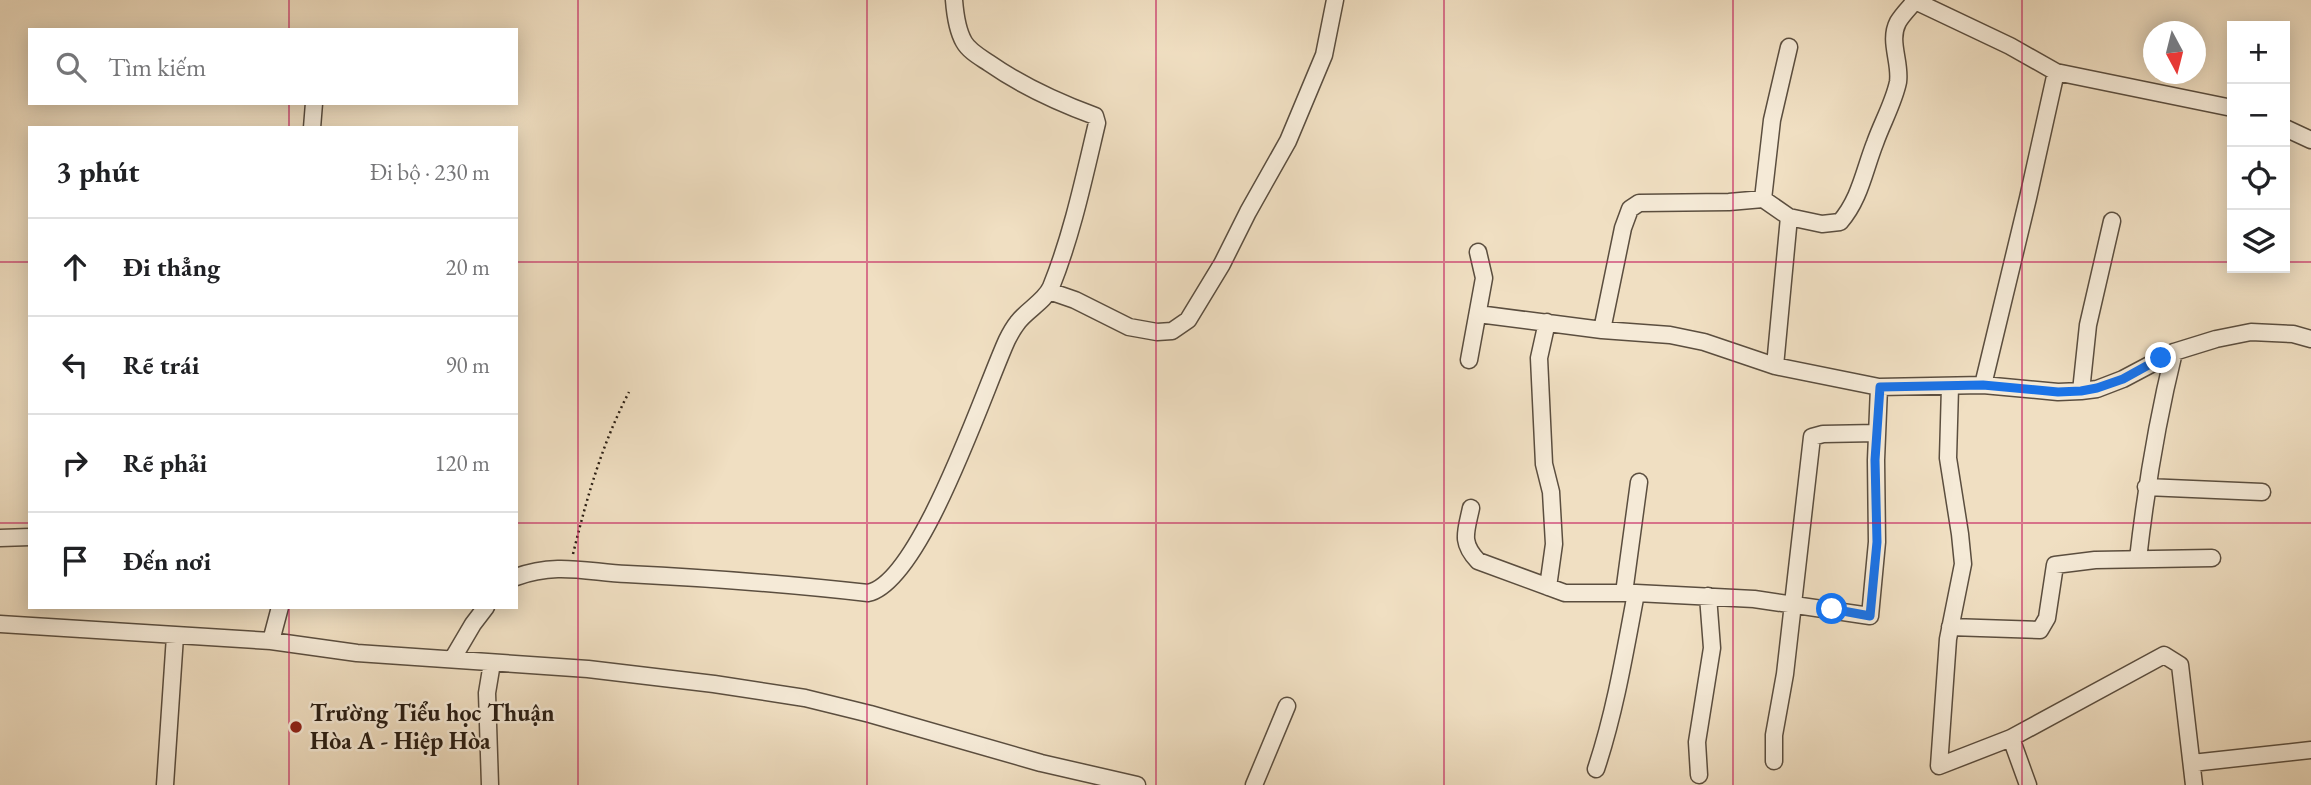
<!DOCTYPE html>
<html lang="vi">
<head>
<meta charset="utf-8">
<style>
  body { margin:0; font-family:"EB Garamond",serif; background:#f2f2f2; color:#202124 }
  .controls { position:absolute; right:21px; top:21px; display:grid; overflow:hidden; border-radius:0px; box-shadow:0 4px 18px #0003 }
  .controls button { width:63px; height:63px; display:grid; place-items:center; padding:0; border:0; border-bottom:2px solid #e0e0e0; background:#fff; color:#202124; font:35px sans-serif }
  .compass { position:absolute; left:2143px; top:21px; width:63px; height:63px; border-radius:50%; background:#fff; box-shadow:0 4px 18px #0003; rotate:173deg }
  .stop { position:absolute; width:21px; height:21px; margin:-16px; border:5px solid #1a73e8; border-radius:50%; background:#fff }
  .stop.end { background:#1a73e8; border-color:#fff; box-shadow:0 2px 7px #0008 }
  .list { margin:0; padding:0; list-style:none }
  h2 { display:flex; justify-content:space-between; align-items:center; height:91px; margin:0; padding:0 28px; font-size:30px }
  h2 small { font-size:23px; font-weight:400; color:#757577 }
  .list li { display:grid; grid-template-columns:46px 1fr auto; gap:21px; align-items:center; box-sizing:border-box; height:98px; padding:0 28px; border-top:2px solid #e0e0e0 }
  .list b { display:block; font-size:26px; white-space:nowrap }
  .list em { font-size:23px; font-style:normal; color:#757577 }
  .icon { flex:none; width:38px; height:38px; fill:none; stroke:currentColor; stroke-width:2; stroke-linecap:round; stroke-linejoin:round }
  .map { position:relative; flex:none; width:2311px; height:785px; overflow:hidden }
  .search { position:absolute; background:#fff; box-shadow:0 4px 18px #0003; left:28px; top:28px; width:490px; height:77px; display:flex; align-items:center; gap:18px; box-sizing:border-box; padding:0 24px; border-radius:0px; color:#757577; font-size:26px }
  .panel { position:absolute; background:#fff; box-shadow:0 4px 18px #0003; left:28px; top:126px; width:490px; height:483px; border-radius:0px }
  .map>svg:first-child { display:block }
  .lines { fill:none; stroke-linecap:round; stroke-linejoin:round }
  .minor-casing { stroke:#5b4e3f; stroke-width:19 }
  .path { stroke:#291d13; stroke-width:2.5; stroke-dasharray:2 3.5; stroke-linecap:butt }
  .minor { stroke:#f5ead7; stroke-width:16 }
  .route { stroke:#1a73e8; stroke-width:9 }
  .grid { fill:none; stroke:#c2185b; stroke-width:2; stroke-opacity:0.55 }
  .poi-dot { fill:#8f2418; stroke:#f5ead7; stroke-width:2.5 }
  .labels { text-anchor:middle; stroke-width:5; stroke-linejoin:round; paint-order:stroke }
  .poi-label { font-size:24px; font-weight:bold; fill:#291d13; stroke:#f5ead7; text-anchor:start }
</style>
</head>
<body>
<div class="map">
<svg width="2311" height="785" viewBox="0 0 2311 785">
  <rect width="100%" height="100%" fill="#f0dfc2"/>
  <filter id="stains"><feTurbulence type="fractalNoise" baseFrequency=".00286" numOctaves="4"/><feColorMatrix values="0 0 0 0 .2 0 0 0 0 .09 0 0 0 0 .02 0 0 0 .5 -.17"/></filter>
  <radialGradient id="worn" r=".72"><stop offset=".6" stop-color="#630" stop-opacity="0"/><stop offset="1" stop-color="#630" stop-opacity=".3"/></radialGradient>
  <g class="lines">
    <defs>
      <path id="minor" d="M1913,0L2010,46L2056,72L2232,108
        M312,128L314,103
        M2285,128L2311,140
        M1763,199L1772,120L1789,47
        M1049,291L1075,300L1129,327L1157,332L1172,331L1188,320L1222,264L1248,212L1288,141L1324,55L1335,0
        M1478,314L1602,330L1670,335L1704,342L1775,366L1879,387L1983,385L2058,392L2081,391L2097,389L2123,379L2174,352L2216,339L2251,332L2293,334L2311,339
        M1547,322L1539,358L1544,464L1551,492L1554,544L1548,587
        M1602,330L1623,228L1630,209L1639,203L1729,202L1763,199L1789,217L1822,224L1840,222C1860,199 1864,171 1875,143C1882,123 1894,102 1898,82C1901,62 1888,41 1898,22C1902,15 1910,7 1915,1
        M1469,360L1484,278L1478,252
        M1775,366L1789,217
        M1983,385L2028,198L2056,72
        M1950,387L1948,458L1960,534L1963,564L1948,639L1939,766L2011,738L2164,655L2180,665L2194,785
        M2081,391L2088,325L2112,221
        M2146,487L2262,492
        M1471,508C1466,532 1460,542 1478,561L1565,593H1636L1754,599L1870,616L1877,542L1876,460L1879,387
        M0,538L30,537
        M2138,559C2146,488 2157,421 2174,352
        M516,577C556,562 587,572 627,574C708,578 788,584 868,593C921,582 984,390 1007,340C1010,334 1014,327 1018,322C1027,310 1045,301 1051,287C1072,235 1084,178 1097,123L1095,116C1057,102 1022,86 989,63C980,57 969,51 964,42C957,30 955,13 954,0
        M1624,593L1639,482
        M0,624L271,641L357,653L588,669L714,684L805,698L870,714L1041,763L1137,785
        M1950,627L2040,630L2047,618L2055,565L2095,560L2212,558
        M271,641L280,607
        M453,658L473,624L486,607
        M2011,738L2028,785
        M1774,761V735L1785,674L1812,437L1823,434L1877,433
        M2192,763L2311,750
        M1596,769C1615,712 1625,652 1636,593
        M1699,775L1697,742L1712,648L1708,596
        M165,785L175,636
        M490,785L487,693L492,663
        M1254,785L1287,706"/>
    </defs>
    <use href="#minor" class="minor-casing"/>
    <path class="path" d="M573,554C587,497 602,444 629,392"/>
    <use href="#minor" class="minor"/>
  </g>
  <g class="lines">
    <path class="route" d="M1832,609L1870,616L1877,542L1875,460L1880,387L1983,385L2058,392L2081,391L2097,388L2123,379L2161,358"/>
  </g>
  <path class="grid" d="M289,0V30M578,0V785M867,0V785M1156,0V785M1444,0V785M1733,0V785M2022,0V785M289,103V128M0,262H30M516,262H2232M2285,262H2311M0,523H30M516,523H2311M289,607V785"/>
  <circle class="poi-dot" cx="296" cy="727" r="7"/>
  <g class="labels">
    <g class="poi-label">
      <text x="310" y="721">Trường Tiểu học Thuận<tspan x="310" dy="28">Hòa A - Hiệp Hòa</tspan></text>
    </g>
  </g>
  <rect width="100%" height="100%" filter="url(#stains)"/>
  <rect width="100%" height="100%" fill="url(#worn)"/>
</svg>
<div class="controls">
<button>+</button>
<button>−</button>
<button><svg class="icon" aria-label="locate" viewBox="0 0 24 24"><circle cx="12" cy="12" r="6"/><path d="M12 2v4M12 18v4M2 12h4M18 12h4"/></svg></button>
<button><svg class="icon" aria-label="layers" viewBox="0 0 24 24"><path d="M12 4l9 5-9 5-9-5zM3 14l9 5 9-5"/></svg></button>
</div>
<svg class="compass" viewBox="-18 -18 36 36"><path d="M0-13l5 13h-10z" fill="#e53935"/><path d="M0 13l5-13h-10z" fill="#757577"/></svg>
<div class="stop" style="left:1832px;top:609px"></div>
<div class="stop end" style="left:2161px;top:358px"></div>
<div class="search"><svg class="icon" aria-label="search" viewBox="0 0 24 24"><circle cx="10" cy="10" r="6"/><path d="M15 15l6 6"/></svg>Tìm kiếm</div>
<section class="panel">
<h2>3 phút<small>Đi bộ · 230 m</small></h2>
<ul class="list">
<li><svg class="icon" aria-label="ahead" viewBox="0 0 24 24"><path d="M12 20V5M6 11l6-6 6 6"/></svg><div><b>Đi thẳng</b></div><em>20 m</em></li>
<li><svg class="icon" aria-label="left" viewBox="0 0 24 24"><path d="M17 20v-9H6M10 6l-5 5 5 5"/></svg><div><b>Rẽ trái</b></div><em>90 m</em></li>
<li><svg class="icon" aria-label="right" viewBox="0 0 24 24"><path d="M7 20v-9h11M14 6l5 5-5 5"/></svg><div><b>Rẽ phải</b></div><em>120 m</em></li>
<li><svg class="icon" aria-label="arrive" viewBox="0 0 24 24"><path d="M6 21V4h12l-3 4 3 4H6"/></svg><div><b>Đến nơi</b></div></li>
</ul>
</section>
</div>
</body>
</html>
